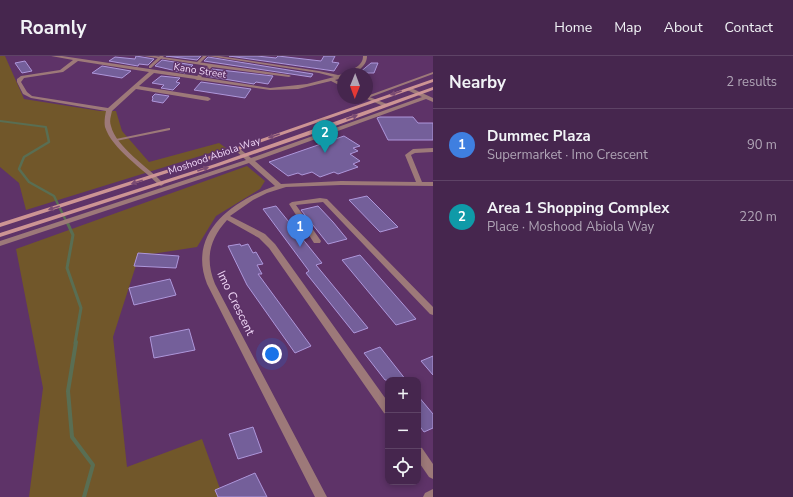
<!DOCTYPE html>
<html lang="en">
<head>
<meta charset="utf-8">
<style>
  body { margin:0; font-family:"Nunito Sans",sans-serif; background:#503258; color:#f1f3f6 }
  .controls { position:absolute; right:12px; bottom:12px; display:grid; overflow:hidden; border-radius:8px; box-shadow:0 2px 6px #0003 }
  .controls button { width:36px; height:36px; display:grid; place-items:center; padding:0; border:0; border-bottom:1px solid #5e4366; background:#46264e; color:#f1f3f6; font:20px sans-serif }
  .compass { position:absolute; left:337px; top:12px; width:36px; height:36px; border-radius:50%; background:#46264e; box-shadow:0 2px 6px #0003; rotate:181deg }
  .you { position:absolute; left:272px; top:298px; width:14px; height:14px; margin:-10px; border:3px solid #fff; border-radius:50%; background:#1a73e8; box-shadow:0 0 0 6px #1a73e833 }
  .badge { display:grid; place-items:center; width:26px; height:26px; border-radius:50%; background:#ea580c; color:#fff; font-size:13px; font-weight:700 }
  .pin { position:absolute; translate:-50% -33px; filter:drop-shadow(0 1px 2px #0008) }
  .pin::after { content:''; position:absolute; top:21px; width:14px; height:12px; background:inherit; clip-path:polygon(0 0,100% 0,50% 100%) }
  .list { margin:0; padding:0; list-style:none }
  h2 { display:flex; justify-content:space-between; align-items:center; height:52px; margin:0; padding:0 16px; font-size:17px }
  h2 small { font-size:13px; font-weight:400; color:#b0a5b6 }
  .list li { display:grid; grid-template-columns:26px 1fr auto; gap:12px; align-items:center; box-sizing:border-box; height:72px; padding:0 16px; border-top:1px solid #5e4366 }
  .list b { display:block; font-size:15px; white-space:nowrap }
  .list p { margin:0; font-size:13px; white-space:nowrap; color:#b0a5b6 }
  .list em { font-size:13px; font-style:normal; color:#b0a5b6 }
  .icon { flex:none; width:22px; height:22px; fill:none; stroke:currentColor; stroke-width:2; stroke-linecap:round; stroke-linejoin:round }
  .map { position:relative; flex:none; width:433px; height:441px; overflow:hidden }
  header { display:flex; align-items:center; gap:24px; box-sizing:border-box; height:56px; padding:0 20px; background:#46264e; border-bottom:1px solid #5e4366 }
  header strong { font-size:19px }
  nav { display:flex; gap:22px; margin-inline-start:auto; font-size:14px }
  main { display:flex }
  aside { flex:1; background:#46264e }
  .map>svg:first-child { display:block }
  .green { fill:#71572a }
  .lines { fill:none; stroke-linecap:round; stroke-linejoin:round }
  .stream-far3 { stroke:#596e53; stroke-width:2 }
  .stream-far2 { stroke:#596e53; stroke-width:2.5 }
  .stream-far1 { stroke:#596e53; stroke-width:3 }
  .stream { stroke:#596e53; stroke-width:4 }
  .building { fill:#745f9a; stroke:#ae97db }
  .service { fill:#9d7979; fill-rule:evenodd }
  .minor { fill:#9d7979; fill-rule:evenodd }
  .secondary { fill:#cc9494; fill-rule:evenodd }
  .oneway { fill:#7a4b73 }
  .labels { text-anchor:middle; stroke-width:3; stroke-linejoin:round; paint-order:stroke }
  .far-street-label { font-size:10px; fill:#f1d8f8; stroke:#5e3368 }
  .street-label { font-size:12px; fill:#f1d8f8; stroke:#5e3368 }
</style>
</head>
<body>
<header>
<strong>Roamly</strong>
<nav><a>Home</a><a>Map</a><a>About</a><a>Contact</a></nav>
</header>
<main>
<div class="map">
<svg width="433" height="441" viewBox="0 0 433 441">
  <rect width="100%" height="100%" fill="#5e3368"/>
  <path class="green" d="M0,0H5L24,43L100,55H116L122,75L149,106L219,87L226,92L26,154L19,127L0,111Z
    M247,110L265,125L260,133L216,160L197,191L139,200L113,281L127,411L202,383L223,441H29L43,332L16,193Z"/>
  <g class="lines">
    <path class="stream-far3" d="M0,65L46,71V73"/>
    <path class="stream-far2" d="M46,72L49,86L24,101L19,113L29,126L54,140L67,167"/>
    <path class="stream-far1" d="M67,166L73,179L67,212L81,252L75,287"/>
    <path class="stream" d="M76,286L68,335L72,381L93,409L84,441"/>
  </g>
  <path class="building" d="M136,0L154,3L148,9L139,8L138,10L109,5L115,1L135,3Z
    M166,0H201L197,4Z
    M229,0H257L276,2L278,0L321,5L324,0H335L332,6L339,7L334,15Z
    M208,1L313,18L311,21L204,5Z
    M162,4L193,9L185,17L155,10Z
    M25,5L32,15L22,17L15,7Z
    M371,7H378L374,17H359Z
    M102,10L131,15L122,22L92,17Z
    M212,13L273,20L268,28L256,26L254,28L206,20Z
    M161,20L180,22L176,26L180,27L173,34L161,32L164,29L152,27Z
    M201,26L251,33L245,42L194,34Z
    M155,38L169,40L163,47L152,45L153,42L152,41Z
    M380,61H413L418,67H433V84H388L377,62Z
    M344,80L360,90L353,92L358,95L350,98L360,105L353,108L358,111L338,118L334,116L320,121L312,116L302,119L298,117L288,120L269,106Z
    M367,140L398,171L380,176L349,144Z
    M276,150L322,207L316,209L368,272L354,277L306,217L309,215L263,153Z
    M318,150L333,166L347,183L328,188L301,154Z
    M240,188L241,190L248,188L253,197L256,196L263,208L257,209L262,218H258L311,290L295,297L247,229L228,190Z
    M138,197L179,200L176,212L134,210Z
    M360,199L416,263L396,269L342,204Z
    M170,223L176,239L134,249L129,232Z
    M189,273L195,294L154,302L150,281Z
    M380,291L406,324H385L364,297Z
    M433,300V319L421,305Z
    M418,340L433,358V372L424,376L418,368Z
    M253,371L262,396L238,403L229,378Z
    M255,417L267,441H218L215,434Z"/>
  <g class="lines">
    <path class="service" d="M160,0H164L151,12H149V10Z
      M203,0H207L199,8H197V6Z
      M433,16V18L368,42H367V40Z
      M169,72H170V74L116,85L114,84L116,83Z"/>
    <path class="minor" d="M51,0H62L197,20L208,10L144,0H155L289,19L291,20L289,21L212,11L201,21L270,32L307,28L334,21L319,17L208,0H219L319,15L338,19L345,18H343L342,22L335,24L343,28V31L331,25L298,33L270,34L199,24H197L195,23L154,17L139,30L208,41L211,43L208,45L136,33L112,55C111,60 109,65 111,70C116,91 148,111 163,127L164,128L161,130L159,129C143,113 112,93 105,71C104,66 105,60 106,55L31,42L23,38L17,26V23L21,20L60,14L73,4ZM78,5L149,16L108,52L32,40L27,36L21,26L24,22L63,16Z
      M363,0H367C367,11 355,18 345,18C352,12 363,11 363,0Z
      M407,32H411L433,42V46L426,43L255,105L281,128L341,125L416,126L405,99L413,93L433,92V96L415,97L411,99L422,126H433V130L341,129L286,131L267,137L253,144L230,160L265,178L275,188L388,346V359L384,357L269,192L259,182L227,164C209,184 205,203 215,228L327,441H315L207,228C187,177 232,145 275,130L249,107L0,190V185L246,104L235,94V92H239L251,102L422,41L407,34Z
      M367,40L387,48L388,49L383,50L365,42H367Z
      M320,142L327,143L433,251V259L430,258L323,146L296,149L321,185L320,187H314L289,148L292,146Z
      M418,391L422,392L433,408V423L429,421L418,405Z
      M433,433V441H423L425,437Z"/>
    <path class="secondary" d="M433,23V26L239,94L0,171V167L235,92Z
      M433,31V34L327,73L219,110L0,181V177L215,108Z"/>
  </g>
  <defs><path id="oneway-solid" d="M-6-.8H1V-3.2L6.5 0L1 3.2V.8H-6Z"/></defs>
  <g class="oneway">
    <use href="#oneway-solid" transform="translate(396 37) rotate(161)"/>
    <use href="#oneway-solid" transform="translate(352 61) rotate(-20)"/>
    <use href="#oneway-solid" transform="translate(274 80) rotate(161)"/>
    <use href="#oneway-solid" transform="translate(203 113) rotate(-19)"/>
    <use href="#oneway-solid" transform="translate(137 126) rotate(162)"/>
    <use href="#oneway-solid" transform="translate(54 152) rotate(163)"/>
  </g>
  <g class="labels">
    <g class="far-street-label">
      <text transform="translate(200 14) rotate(9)" y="4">Kano Street</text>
      <text transform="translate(214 99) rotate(-19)" y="4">Moshood Abiola Way</text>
    </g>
    <g class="street-label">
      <text transform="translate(236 247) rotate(64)" y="4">Imo Crescent</text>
    </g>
  </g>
</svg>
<div class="controls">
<button>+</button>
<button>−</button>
<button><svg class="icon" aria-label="locate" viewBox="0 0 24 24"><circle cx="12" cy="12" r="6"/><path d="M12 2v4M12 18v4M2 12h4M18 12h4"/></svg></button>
</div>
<svg class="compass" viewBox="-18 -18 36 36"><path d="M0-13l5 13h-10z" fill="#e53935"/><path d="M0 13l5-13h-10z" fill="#b0a5b6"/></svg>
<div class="you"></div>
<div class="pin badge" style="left:300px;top:191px;background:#3f7fe0">1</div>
<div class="pin badge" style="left:325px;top:97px;background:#0f9aa8">2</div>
</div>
<aside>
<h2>Nearby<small>2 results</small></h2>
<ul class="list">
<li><span class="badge" style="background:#3f7fe0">1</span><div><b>Dummec Plaza</b><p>Supermarket · Imo Crescent</p></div><em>90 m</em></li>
<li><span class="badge" style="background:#0f9aa8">2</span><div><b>Area 1 Shopping Complex</b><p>Place · Moshood Abiola Way</p></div><em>220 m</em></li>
</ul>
</aside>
</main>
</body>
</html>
